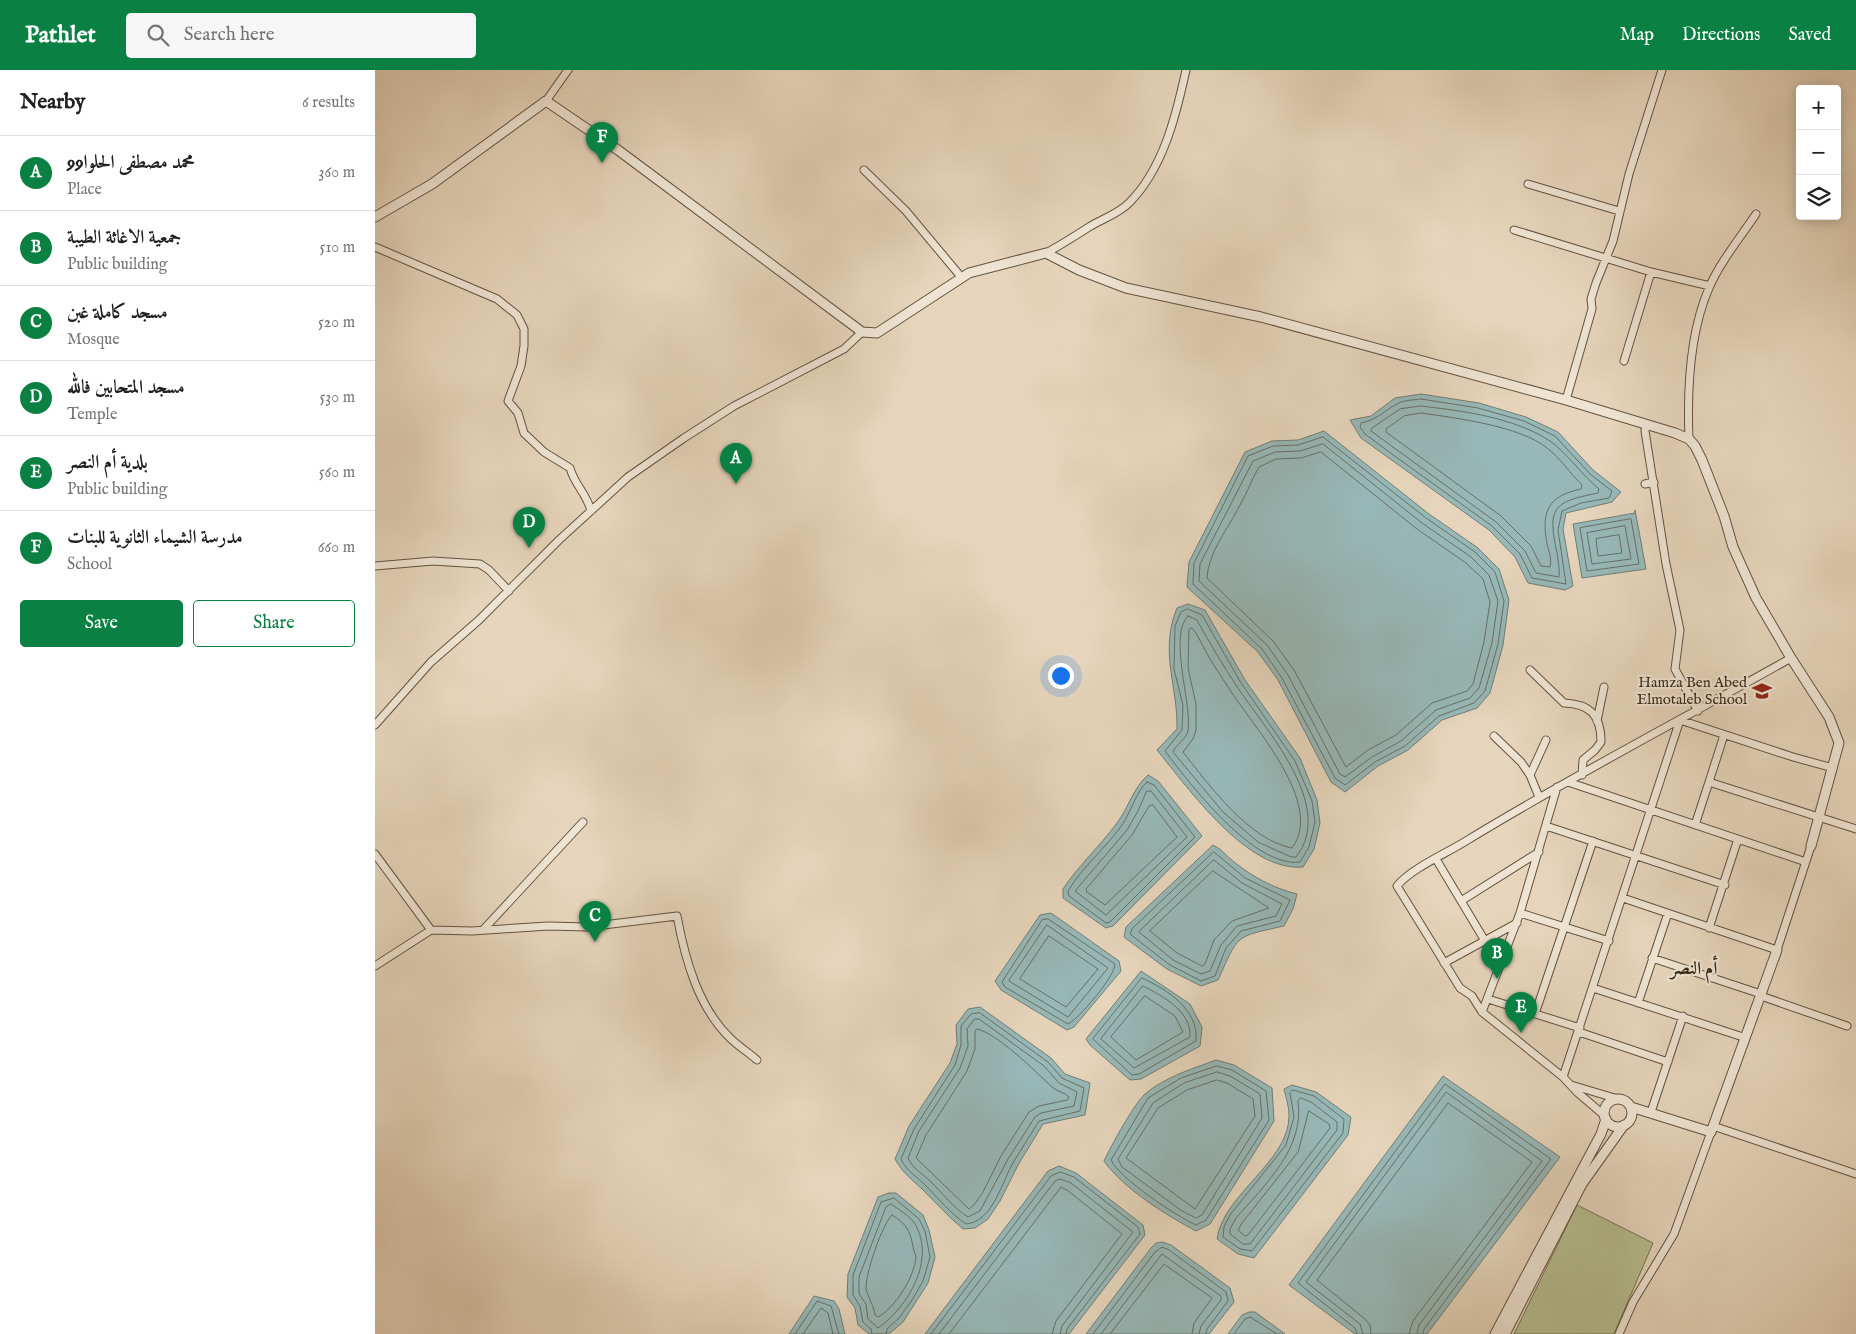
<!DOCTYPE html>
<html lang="en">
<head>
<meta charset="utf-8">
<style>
  body { margin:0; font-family:"IM FELL English",Amiri,serif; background:#f6f6f6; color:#202124 }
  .controls { position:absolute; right:15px; top:15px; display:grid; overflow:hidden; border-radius:5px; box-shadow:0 2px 12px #0003 }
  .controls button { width:45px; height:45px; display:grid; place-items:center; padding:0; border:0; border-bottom:1px solid #e0e0e0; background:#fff; color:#202124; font:25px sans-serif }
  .you { position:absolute; left:685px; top:605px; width:18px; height:18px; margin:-12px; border:4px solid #fff; border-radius:50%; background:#1a73e8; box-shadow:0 0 0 8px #1a73e833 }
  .badge { display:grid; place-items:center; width:32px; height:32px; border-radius:50%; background:#0b8043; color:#fff; font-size:16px; font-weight:700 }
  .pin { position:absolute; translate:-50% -41px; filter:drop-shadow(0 1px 2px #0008) }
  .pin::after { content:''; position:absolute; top:26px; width:18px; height:15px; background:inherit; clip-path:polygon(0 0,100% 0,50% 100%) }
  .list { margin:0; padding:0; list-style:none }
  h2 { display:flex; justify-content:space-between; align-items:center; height:65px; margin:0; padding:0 20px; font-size:21px }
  h2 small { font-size:16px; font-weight:400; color:#757577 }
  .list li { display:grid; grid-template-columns:32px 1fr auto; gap:15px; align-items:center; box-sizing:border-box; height:75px; padding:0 20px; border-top:1px solid #e0e0e0 }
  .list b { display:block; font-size:19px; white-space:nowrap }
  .list p { margin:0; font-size:16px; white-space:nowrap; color:#757577 }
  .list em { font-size:16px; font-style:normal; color:#757577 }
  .actions { display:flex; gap:10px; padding:15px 20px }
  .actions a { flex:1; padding:11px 0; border:1px solid #0b8043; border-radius:5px; text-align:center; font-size:18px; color:#0b8043 }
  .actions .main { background:#0b8043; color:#fff }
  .icon { flex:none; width:28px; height:28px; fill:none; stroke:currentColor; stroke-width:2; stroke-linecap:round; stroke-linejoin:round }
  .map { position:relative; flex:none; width:1481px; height:1264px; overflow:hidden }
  header { display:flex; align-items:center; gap:30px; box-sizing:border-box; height:70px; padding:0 25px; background:#0b8043; color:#fff }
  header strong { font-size:24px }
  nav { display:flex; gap:28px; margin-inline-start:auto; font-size:18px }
  .search { width:350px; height:45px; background:#f6f6f6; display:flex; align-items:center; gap:12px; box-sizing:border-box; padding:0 18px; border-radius:5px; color:#757577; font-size:19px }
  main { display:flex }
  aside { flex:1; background:#fff }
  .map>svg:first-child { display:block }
  .green { fill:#b6bd8f; stroke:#767252 }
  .water { fill:#97b8b7; stroke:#707e76 }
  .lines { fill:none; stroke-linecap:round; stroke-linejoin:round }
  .shore { stroke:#667066; stroke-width:1 }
  .minor-casing { stroke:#62533f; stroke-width:9 }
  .tertiary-casing { stroke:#62533f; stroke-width:11 }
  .minor { stroke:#efe4d3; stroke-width:7 }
  .tertiary { stroke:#efe4d3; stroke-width:9 }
  .labels { text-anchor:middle; stroke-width:4; stroke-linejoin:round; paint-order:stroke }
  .poi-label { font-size:15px; fill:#362815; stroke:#efe4d3; text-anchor:end }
  .quarter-label { font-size:18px; font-weight:bold; fill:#362815; stroke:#efe4d3 }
</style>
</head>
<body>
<header>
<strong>Pathlet</strong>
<div class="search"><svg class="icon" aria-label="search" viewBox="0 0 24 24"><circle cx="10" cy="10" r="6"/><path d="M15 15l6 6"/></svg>Search here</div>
<nav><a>Map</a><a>Directions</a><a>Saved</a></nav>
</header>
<main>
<aside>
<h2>Nearby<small>6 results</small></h2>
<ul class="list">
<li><span class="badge">A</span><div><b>محمد مصطفى الحلوا99</b><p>Place</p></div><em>360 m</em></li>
<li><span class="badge">B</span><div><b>جمعية الاغاثة الطيبة</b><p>Public building</p></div><em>510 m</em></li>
<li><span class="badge">C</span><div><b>مسجد كاملة غبن</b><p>Mosque</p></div><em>520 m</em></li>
<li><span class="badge">D</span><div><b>مسجد المتحابين فالله</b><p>Temple</p></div><em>530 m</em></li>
<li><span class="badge">E</span><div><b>بلدية أم النصر</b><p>Public building</p></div><em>560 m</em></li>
<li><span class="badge">F</span><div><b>مدرسة الشيماء الثانوية للبنات</b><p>School</p></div><em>660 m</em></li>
</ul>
<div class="actions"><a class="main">Save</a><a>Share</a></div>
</aside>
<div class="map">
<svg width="1481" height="1264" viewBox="0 0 1481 1264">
  <rect width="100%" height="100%" fill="#e6d5bc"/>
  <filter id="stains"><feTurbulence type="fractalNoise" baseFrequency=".004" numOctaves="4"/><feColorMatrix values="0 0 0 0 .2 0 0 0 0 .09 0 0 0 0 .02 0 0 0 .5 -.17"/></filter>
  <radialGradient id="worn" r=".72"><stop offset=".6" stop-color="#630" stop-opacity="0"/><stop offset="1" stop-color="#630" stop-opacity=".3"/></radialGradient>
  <path class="green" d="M1202,1135L1278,1173L1239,1264H1139Z"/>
  <path class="water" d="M1046,324L1104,333L1151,347L1183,362L1218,400L1246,422L1237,432L1191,443L1188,459L1198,516L1190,520L1153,513L1140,487L1114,460L986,368L975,350L996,346L1020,328Z
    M949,361L1054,444L1103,478L1124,499L1134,530L1128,575L1115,623L1102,638L1067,650L1033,680L1003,696L970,722L956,712L903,610L883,582L812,517L814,492L870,382L897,371L923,370Z
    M1260,440L1271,499L1207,508L1198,454L1260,443Z
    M813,534L830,540L870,610L925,688L942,730L945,753L939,779L928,797C872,802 814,719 782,680L802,659C803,616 784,582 802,538Z
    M773,705L783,711L827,766L738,856L731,858L688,828V819C704,795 725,776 742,753C754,737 758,718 773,705Z
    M838,775C847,779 851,786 859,792C878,807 898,818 922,824L918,839L909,856C859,867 864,864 843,910L826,916L792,899L749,867L751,857Z
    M676,843L744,891L746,901L699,957L692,960L626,920L620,911L665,845Z
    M766,901L815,934L827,957L825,976L766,1009L755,1010L715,975L711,969Z
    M605,937L676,988L690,1004L715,1013L710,1045L668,1054L643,1095L625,1131L613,1149L600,1158L588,1159C574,1147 562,1134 549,1121C536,1108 530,1106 520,1089L534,1056L575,993L582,974L581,955L593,939Z
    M841,990L859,995L897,1018L899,1051L835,1154L821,1161C791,1145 749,1119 729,1091C736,1076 759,1034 770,1024C790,1007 817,999 841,990Z
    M1068,1006L1185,1087L1052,1264H980L914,1215Z
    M917,1015L941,1022L976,1047L973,1065L879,1188L863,1184L842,1169C848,1124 915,1091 914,1045C914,1037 911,1027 909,1019Z
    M684,1096L701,1103L768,1155L770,1165L694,1264H550L673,1101Z
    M514,1123H521L548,1145L554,1160L560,1187L553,1213L528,1252L515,1263L494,1264L483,1255L480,1238L472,1227L473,1204L503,1127Z
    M787,1172L796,1175L855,1218L859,1232L834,1264H711L776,1178L781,1173Z
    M439,1226L459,1231L464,1239L470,1264H414Z
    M874,1242H880L910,1264H853L867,1245Z"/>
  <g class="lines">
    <path class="shore" d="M1046,329L1103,338L1149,351L1180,366L1215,404L1237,421L1234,428L1206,433L1187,441L1183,460L1191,514L1157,508L1145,484L1117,456L1021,387L990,364L985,357L986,353C1004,349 1008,341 1022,334C1028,330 1039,330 1046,329Z
      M1046,336C1088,341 1138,347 1175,371C1190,381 1208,406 1224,419L1223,423C1178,432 1172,437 1182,483C1183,491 1185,499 1184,507L1161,503L1150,481L1121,452L996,361L997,358L1025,339Z
      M1046,343C1081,348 1145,356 1172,378C1185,388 1195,403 1207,415L1206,419C1173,426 1166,441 1172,474C1174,481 1177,490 1175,497L1166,496L1156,476L1126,446L1011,362V359L1029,346Z
      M948,367L1051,448L1100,482L1120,502L1129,531L1123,574L1110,621L1099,633L1064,646L1030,676L1000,692L970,715L960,708L907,608L887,579L818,514L819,493L873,386L898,376L923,375Z
      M948,374L1047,453L1096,487L1114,505L1123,531L1117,573L1104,618L1095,628L1061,640L1026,671L997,687L970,707L965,704L913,605L892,575L824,511L825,494L878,391L900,382L925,381Z
      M946,382L1042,459L1091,493L1108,509L1115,532L1109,572L1098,614L1092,621L1057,633L1021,665L993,680L971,697L919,600L898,571L832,508C834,481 853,459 865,435C872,423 877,409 884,397L901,389L926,388Z
      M1256,449L1264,494L1212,501L1205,458Z
      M1250,456L1256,489L1217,494L1212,463Z
      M1244,465L1247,483L1223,486L1221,469Z
      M813,539L827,545L866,613L920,691L937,731L940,752L934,777L925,792C879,798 815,714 790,681L807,660L808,635L799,599L800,556L806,542Z
      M813,546L822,550C834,572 847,594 861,615C888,657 962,735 921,787H916L883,772L848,742L798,682C801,674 812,669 813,660C817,633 793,565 813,546Z
      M817,558C822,563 825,571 829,578C836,592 846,606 855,620C878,656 950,734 917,778C874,770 834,715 808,682L818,669L821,660V634L813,598L814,560Z
      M772,712L779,715L820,767L735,852L731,853L694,826L693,821C708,796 731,778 747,755C756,742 761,722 772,712Z
      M772,721H776L812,767L731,845L700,821L752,760L763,741Z
      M778,735L802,767L730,835L712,822L711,819L757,765L774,736Z
      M839,782L870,808L915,830L905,851L866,861L851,878L840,906L826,911L795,895L755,864L757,859Z
      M839,790L867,813L907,834L901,846L862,856L846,875L835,901L826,904L798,890L764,862Z
      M838,801L894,838L857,851L839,870L830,894L827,896L802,883L775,861Z
      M673,849L740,894C741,905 703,950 693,954L630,917L627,912L667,850Z
      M672,855L733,898L693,947L634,911Z
      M674,866L723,899L691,937L645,909Z
      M767,908C793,920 824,940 821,971L764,1004L757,1005L718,969Z
      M768,916C788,926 817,942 815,967L759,998L726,969Z
      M770,926L800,946L808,962L761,990L736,967Z
      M605,943L673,992L687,1008L709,1018L705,1041L664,1051C656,1064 647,1078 639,1091C627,1111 618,1152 591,1154C576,1144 565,1130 553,1118C543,1107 532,1102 526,1089L539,1059L580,995L586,975V956L596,944Z
      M600,949H604L669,996L684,1013L702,1022L699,1036L666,1043L660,1047L633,1089L605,1141L593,1147C578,1138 568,1123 555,1111C547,1103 538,1099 533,1088L544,1061L585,998L593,976L592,959Z
      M602,959C622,963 661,1002 677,1017C682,1022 690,1022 694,1027L692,1030L664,1036L654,1042L626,1086L608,1122L599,1135L594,1139L541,1088L551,1065L592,1001L600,979V962Z
      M842,996L857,1000L891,1021L894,1050L831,1150L821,1155C801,1146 744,1108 736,1090L773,1028L806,1008Z
      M842,1002L855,1006L885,1024L887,1048L827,1145L821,1148L807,1141L747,1097L743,1089L778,1033L809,1013Z
      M842,1010L852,1013L878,1029L880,1046L820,1139L751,1088L783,1038L812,1020Z
      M918,1020L939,1026L969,1049L968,1063L877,1181L865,1179L848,1167L849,1157L855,1145L911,1075L919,1047L915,1023Z
      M926,1028L936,1032L962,1052V1060L875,1174H868L855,1164V1159L861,1148C890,1115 930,1078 923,1031Z
      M934,1041L954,1054L955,1058L873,1165L870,1166L863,1160L867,1153L923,1082Z
      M516,1134C523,1139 535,1146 540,1154C561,1190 533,1237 503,1258L493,1249L491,1234L484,1224V1207L511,1137Z
      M517,1145C531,1153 535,1161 538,1176C538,1180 541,1184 541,1188C539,1207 520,1238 503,1247L500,1245C499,1236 492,1225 491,1219C490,1205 507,1154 517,1145Z
      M420,1264L442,1231L456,1236L464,1264
      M428,1264L446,1238L453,1243L458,1264
      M497,1264L496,1259L488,1252L485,1236L478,1225V1205L506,1132L519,1128L544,1149L550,1161L555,1187L548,1211L537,1230L524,1248L512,1259L511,1264
      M556,1264L676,1106L685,1102L699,1107L763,1157L765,1164L692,1259L691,1264
      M564,1264L680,1111L685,1109L696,1113L758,1162L687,1256L685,1264
      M574,1264L686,1117L692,1120L747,1164L681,1251L677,1264
      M718,1264L780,1182L787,1177L794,1180L851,1222L853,1231L832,1259L831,1264
      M726,1264L787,1184L846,1226V1230L826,1256L824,1264
      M735,1264L789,1194L837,1228L819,1253L817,1264
      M859,1264L870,1249L875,1247L902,1264
      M982,1264L980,1258L923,1213L1070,1014L1176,1089L1049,1259L1048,1264
      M988,1264L985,1254L931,1212L1071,1022L1167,1091L1044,1255L1042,1264
      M996,1264L995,1255L990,1249L942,1210L1073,1033L1157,1092L1038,1251L1034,1264"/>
    <defs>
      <path id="minor" d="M171,31L193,0
        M489,100L531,141L587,208
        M1153,114L1244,141
        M1139,160L1276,202L1335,216
        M0,177L122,229L142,245L149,259V276L146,296L133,331L143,343L149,363L169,382L195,398C199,414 212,424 216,441
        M671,183C686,175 700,166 714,157C727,149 743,144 754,133C788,99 801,46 811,0
        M1249,291L1276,202
        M1191,330L1217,239L1216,229L1221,213L1238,171L1254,104L1287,0
        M1271,354L1270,361L1291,494L1305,560L1300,599L1323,641
        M1314,369C1312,320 1314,264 1334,218C1345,192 1365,168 1381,144
        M1270,414L1279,412
        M0,496L58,491L105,494L114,500L134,521
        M1155,600L1189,633C1214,634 1226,644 1226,672L1220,680L1208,690L1207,705
        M1222,651L1229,617
        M0,655L56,592L104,550L184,470L253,407L309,368L359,336L469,279L487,262
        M1349,665L1334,712L1481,759
        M1119,666L1146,692L1155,705L1164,727
        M1155,705L1171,670
        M1193,712L1431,792
        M1320,755L1334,712
        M1171,756L1350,815
        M0,784L56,860
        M1061,789L1110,871
        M1248,828L1402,880L1436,776
        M1086,831L1164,782
        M1145,843L1234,871
        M1334,858L1363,769
        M56,860L97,861L173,856L212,857L302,846C310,889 323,937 355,968C363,976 373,982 382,990
        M108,860L208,752
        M1277,888L1386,924
        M1069,893L1142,853
        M0,896L56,860
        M1218,918L1371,968
        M1386,926L1472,956
        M1113,929L1205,958
        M1263,933L1293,843
        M1107,942L1145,843L1182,717
        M1160,944L1218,771
        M1204,962L1293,992
        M1188,1007L1305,650L1418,687L1458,698
        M1196,1015L1243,1029
        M1276,1042L1308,946
        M1230,1046L1202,1022L1188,1007L1107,942L1097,926L1085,918L1022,816C1035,799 1072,783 1091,771C1197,706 1308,649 1416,588
        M1338,1056L1481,1104
        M1244,1264L1258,1232L1299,1164L1336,1062"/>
      <path id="tertiary" d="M0,147L57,114L171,31L243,80L487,262L502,263L594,203L671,183L704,200L751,218L886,247L1191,330L1300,363L1314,369L1320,376L1327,390L1349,446L1358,477L1381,528L1416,588L1454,647L1464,673L1436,776
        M1229 1043a14 14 0 1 1 28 0a14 14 0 1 1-28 0Z
        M1256,1037L1336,1062L1402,880
        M1120,1264L1226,1064L1231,1049
        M1130,1264L1207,1114L1249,1055"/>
    </defs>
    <use href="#minor" class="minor-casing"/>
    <use href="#tertiary" class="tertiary-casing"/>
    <use href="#minor" class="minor"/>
    <use href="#tertiary" class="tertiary"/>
  </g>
  <defs>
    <symbol id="school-bare" viewBox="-9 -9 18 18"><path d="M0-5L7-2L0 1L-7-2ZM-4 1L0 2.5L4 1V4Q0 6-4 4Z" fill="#8f2418" stroke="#efe4d3" stroke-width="2.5" paint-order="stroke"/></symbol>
  </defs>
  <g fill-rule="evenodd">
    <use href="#school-bare" x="1373" y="607" width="28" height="28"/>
  </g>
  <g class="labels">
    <g class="poi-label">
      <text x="1372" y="617">Hamza Ben Abed<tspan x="1372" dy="17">Elmotaleb School</tspan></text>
    </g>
    <g class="quarter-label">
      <text x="1319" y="904">أم النصر</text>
    </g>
  </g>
  <rect width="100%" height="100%" filter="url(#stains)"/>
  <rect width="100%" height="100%" fill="url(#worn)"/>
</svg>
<div class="controls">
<button>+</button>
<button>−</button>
<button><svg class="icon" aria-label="layers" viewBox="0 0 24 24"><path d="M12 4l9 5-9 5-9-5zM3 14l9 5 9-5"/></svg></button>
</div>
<div class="you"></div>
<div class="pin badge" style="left:361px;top:414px">A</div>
<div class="pin badge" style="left:1122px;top:909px">B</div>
<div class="pin badge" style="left:220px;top:872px">C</div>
<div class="pin badge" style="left:154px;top:478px">D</div>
<div class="pin badge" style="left:1146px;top:963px">E</div>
<div class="pin badge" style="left:227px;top:93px">F</div>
</div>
</main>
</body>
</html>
